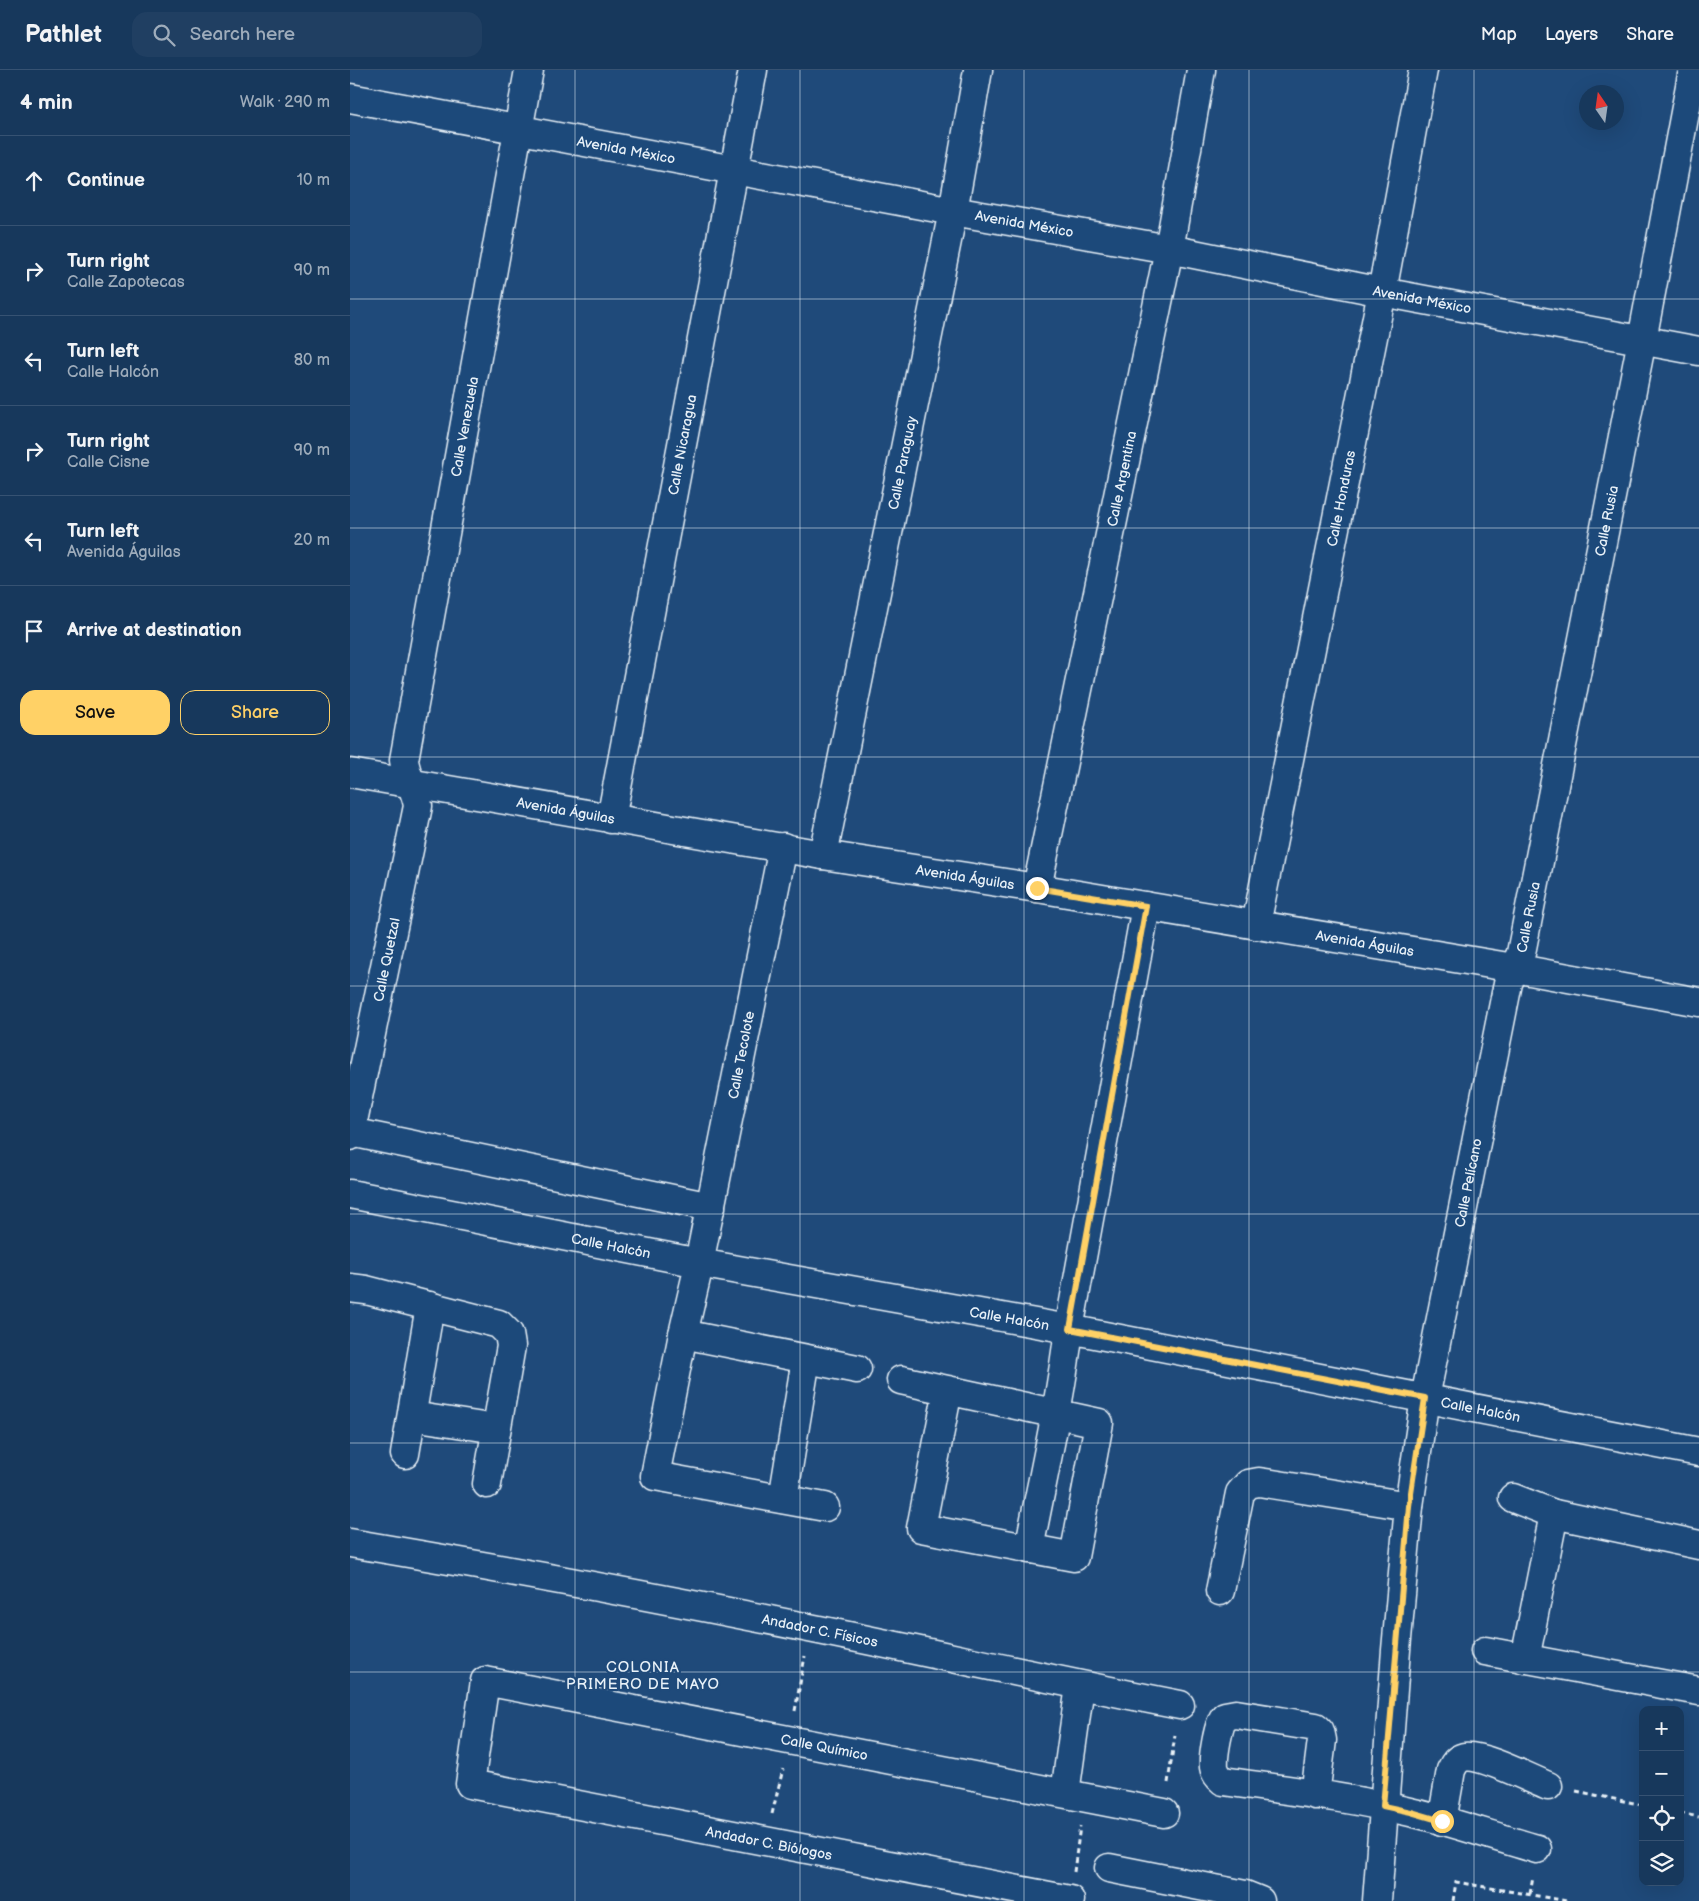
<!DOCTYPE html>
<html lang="en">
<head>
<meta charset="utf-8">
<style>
  body { margin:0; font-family:"Balsamiq Sans",sans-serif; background:#203f62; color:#f1f3f6 }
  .controls { position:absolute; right:15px; bottom:15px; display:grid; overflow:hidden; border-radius:10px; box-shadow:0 5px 20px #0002 }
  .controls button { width:45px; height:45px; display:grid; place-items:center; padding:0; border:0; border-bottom:1px solid #365272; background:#17385c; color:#f1f3f6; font:25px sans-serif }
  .compass { position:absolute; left:1229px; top:15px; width:45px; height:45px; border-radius:50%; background:#17385c; box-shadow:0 5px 20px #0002; rotate:347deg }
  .stop { position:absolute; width:15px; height:15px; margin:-11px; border:4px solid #ffd166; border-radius:50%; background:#fff }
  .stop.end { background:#ffd166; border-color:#fff; box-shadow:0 1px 5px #0008 }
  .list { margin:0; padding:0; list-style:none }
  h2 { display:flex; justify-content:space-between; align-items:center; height:65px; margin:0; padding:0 20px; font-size:21px }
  h2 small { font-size:16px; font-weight:400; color:#9eacbb }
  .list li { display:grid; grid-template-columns:32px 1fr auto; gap:15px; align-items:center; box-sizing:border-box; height:90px; padding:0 20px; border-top:1px solid #365272 }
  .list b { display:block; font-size:19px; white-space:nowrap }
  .list p { margin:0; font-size:16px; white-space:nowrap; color:#9eacbb }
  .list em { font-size:16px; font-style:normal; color:#9eacbb }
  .actions { display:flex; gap:10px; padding:15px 20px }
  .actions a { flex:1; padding:11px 0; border:1px solid #ffd166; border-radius:15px; text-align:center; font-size:18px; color:#ffd166 }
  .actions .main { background:#ffd166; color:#111 }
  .icon { flex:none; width:28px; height:28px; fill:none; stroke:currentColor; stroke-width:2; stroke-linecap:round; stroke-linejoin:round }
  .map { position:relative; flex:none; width:1349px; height:1831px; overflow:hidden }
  header { display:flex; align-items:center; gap:30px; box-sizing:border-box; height:70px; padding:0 25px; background:#17385c; border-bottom:1px solid #365272 }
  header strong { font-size:24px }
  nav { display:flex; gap:28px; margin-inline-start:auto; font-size:18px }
  .search { width:350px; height:45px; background:#203f62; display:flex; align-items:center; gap:12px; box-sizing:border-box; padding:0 18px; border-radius:15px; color:#9eacbb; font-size:19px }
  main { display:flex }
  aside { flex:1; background:#17385c }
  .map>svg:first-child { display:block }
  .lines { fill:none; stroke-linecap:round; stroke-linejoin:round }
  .minor-casing { stroke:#e8f1f8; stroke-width:31 }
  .path { stroke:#e8f1f8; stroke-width:3; stroke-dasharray:5 4; stroke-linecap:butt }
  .minor { stroke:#1f4a7a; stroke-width:28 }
  .route { stroke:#ffd166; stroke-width:6 }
  .grid { fill:none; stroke:#e8f1f8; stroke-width:1; stroke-opacity:0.55 }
  .labels { text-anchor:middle; stroke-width:4.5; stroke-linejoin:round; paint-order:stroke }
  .street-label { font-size:14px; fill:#e8f1f8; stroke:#1f4a7a }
  .neighbourhood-label { font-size:15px; letter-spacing:1px; fill:#e8f1f8; stroke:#1f4a7a }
</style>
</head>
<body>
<header>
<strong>Pathlet</strong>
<div class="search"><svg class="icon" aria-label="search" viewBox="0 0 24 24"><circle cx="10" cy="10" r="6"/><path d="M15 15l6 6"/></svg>Search here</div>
<nav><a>Map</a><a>Layers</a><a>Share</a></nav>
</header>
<main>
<aside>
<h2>4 min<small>Walk · 290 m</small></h2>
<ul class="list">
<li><svg class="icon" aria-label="ahead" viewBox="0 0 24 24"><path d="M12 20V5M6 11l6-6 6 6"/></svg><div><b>Continue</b></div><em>10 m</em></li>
<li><svg class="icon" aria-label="right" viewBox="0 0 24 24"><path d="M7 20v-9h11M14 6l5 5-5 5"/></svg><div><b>Turn right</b><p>Calle Zapotecas</p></div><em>90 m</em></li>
<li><svg class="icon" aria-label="left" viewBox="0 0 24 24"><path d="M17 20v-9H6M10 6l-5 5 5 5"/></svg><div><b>Turn left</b><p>Calle Halcón</p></div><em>80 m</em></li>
<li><svg class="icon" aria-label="right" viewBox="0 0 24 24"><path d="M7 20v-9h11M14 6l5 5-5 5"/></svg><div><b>Turn right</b><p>Calle Cisne</p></div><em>90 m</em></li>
<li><svg class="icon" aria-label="left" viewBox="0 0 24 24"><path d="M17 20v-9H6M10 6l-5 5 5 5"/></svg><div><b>Turn left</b><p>Avenida Águilas</p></div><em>20 m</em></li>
<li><svg class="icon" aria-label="arrive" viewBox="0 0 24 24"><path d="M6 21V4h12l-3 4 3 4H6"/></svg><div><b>Arrive at destination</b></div></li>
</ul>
<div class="actions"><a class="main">Save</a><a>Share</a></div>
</aside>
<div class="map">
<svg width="1349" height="1831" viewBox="0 0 1349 1831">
  <rect width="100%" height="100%" fill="#1f4a7a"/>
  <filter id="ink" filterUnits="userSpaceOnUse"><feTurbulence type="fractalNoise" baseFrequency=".02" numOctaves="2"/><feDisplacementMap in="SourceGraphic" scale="10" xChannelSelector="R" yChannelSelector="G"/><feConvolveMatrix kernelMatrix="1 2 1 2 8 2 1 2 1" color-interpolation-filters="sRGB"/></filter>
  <g filter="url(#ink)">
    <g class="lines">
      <defs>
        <g id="minor">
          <path id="s1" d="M0,28L603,141L819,179L1032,222L1349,281"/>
          <path id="s2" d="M0,703L473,785L687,818L1164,898L1349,932"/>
          <path id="s3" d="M261,749L403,0"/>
          <path d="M433,777L346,1208L333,1264L305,1406L475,1437"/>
          <path id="s4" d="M473,785L603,141L628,0"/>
          <path id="s5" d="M687,818L819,179L851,0"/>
          <path id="s6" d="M906,855L1032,222L1073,0"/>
          <path d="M1,1062L361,1137"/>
          <path id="s7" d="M0,1066L68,736C66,720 56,707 54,690L179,0"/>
          <path id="s8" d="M0,1124L349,1193L719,1259L1349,1382"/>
          <path d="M0,1218L16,1220L149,1254L159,1264L161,1276L137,1414"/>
          <path d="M333,1264L507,1299"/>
          <path d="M551,1310C617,1324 683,1339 749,1353L724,1487L571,1458L598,1320"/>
          <path d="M62,1346L146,1359"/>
          <path d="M55,1384L80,1236"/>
          <path d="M1163,1428L1204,1444L1349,1475"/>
          <path d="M433,1429L456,1289"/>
          <path id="s9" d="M0,1473C154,1499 307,1527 459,1558C583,1583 706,1611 830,1635"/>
          <path d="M679,1479C693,1406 710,1333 719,1259L796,836"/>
          <path d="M870,1521L890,1423L898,1414L909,1412L1059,1436"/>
          <path d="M1135,1581L1349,1621"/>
          <path d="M1175,1589L1204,1444"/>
          <path d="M715,1723L730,1616"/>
          <path d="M965,1725L972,1670L970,1661L966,1657L886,1644L875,1646C868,1654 863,1686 864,1697C865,1703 868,1707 873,1711C935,1720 998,1727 1060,1742C1103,1752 1145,1767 1187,1779"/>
          <path d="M1092,1751L1101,1700C1104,1694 1106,1689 1114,1687C1129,1683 1181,1709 1198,1716"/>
          <path d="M759,1798L895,1825L910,1831"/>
          <path id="s10" d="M720,1830L120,1714L135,1611L814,1743"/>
          <path id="s11" d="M1027,1831L1046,1580L1059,1436L1075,1328L1158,913L1171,883L1292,270L1343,0"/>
        </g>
      </defs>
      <use href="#minor" class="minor-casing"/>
      <path class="path" d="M445,1641L455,1586
        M818,1713L825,1665
        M1226,1721L1293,1735
        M1330,1743L1349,1747
        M422,1744L433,1699
        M724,1802L730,1756
        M1180,1824L1183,1807
        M1103,1831L1106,1812L1217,1831"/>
      <use href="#minor" class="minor"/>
    </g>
  </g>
  <g class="lines" filter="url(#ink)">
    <path class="route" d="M687,818L796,836L720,1259L1075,1328L1059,1436L1033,1736L1061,1742L1092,1751"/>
  </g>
  <path class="grid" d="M225,0V1831M450,0V1831M674,0V1831M899,0V1831M1124,0V1831M0,229H1349M0,458H1349M0,687H1349M0,916H1349M0,1144H1349M0,1373H1349M0,1602H1349"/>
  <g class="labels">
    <g class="street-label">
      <text dy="5" stroke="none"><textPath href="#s1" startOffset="281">Avenida México</textPath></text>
      <text dy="5" stroke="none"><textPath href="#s1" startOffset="686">Avenida México</textPath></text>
      <text dy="5" stroke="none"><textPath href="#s1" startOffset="1091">Avenida México</textPath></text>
      <text dy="5" stroke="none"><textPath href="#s7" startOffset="724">Calle Venezuela</textPath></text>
      <text dy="5" stroke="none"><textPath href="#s3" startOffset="381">Calle Nicaragua</textPath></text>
      <text dy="5" stroke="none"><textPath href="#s4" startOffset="400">Calle Paraguay</textPath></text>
      <text dy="5" stroke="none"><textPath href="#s5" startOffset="418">Calle Argentina</textPath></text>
      <text dy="5" stroke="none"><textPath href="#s6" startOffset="435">Calle Honduras</textPath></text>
      <text dy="5" stroke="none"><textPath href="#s11" startOffset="1402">Calle Rusia</textPath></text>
      <text dy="5" stroke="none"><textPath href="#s2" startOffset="219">Avenida Águilas</textPath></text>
      <text dy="5" stroke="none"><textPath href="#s2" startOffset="624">Avenida Águilas</textPath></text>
      <text dy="5" stroke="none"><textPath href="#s11" startOffset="998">Calle Rusia</textPath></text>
      <text dy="5" stroke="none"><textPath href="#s2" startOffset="1029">Avenida Águilas</textPath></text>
      <text dy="5" stroke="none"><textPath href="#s7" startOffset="180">Calle Quetzal</textPath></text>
      <text transform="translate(391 985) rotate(-79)" y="5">Calle Tecolote</text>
      <text dy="5" stroke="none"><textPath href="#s11" startOffset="725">Calle Pelícano</textPath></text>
      <text dy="5" stroke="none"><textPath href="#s8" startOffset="266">Calle Halcón</textPath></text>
      <text dy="5" stroke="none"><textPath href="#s8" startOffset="671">Calle Halcón</textPath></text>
      <text dy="5" stroke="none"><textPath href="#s8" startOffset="1151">Calle Halcón</textPath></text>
      <text dy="5" stroke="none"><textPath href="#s9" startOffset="478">Andador C. Físicos</textPath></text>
      <text dy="5" stroke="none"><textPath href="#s10" startOffset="1061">Calle Químico</textPath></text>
      <text transform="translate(419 1773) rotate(11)" y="5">Andador C. Biólogos</text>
    </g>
    <g class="neighbourhood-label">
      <text x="293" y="1602">COLONIA<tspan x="293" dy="17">PRIMERO DE MAYO</tspan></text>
    </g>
  </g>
</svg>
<div class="controls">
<button>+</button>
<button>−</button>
<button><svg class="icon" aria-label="locate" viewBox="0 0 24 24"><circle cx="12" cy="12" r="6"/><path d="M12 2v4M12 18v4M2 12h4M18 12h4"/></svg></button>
<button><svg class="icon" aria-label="layers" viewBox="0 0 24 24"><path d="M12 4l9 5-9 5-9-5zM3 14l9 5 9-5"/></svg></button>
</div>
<svg class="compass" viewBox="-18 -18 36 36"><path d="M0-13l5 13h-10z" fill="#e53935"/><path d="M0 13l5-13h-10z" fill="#9eacbb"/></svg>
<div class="stop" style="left:1092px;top:1751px"></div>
<div class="stop end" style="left:687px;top:818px"></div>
</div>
</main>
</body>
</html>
